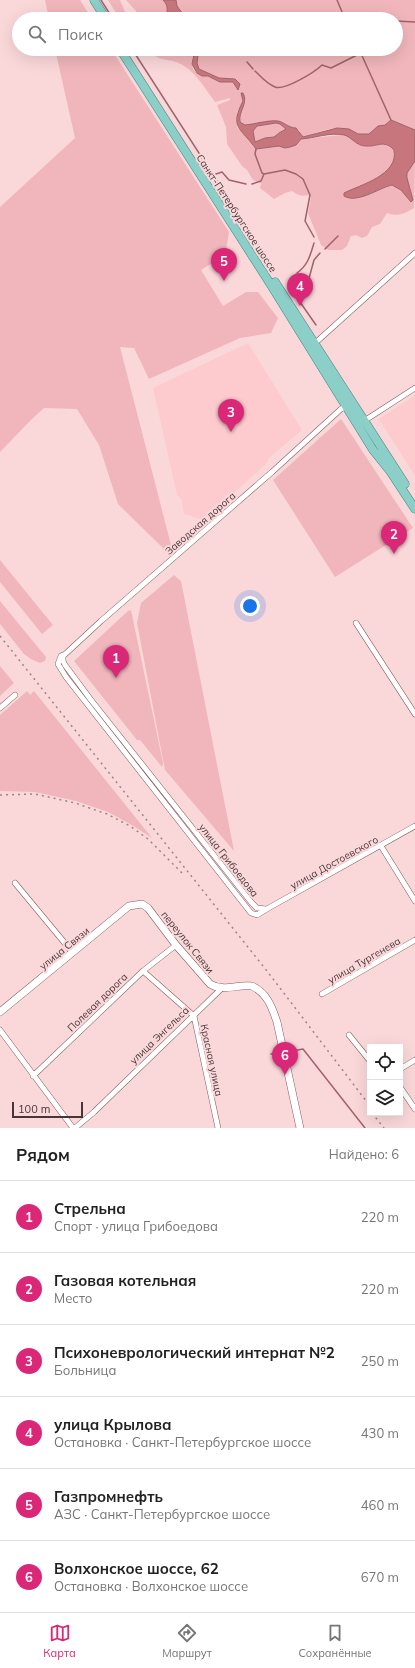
<!DOCTYPE html>
<html lang="ru">
<head>
<meta charset="utf-8">
<style>
  body { margin:0; font-family:Mulish,sans-serif; background:#f2f2f2; color:#222 }
  .controls { position:absolute; right:12px; bottom:12px; display:grid; overflow:hidden; border-radius:0px; box-shadow:0 4px 16px #0002 }
  .controls button { width:36px; height:36px; display:grid; place-items:center; padding:0; border:0; border-bottom:1px solid #e0e0e0; background:#fff; color:#222; font:20px sans-serif }
  .scale { position:absolute; left:12px; bottom:10px; width:71px; box-sizing:border-box; padding-left:4px; border:2px solid #463637; border-top:0; font-size:11px; line-height:14px; white-space:nowrap; color:#463637; -webkit-text-stroke:3px #fad8da; paint-order:stroke }
  .you { position:absolute; left:250px; top:606px; width:14px; height:14px; margin:-10px; border:3px solid #fff; border-radius:50%; background:#1a73e8; box-shadow:0 0 0 6px #1a73e833 }
  .badge { display:grid; place-items:center; width:26px; height:26px; border-radius:50%; background:#db2777; color:#fff; font-size:13px; font-weight:700 }
  .pin { position:absolute; translate:-50% -33px; filter:drop-shadow(0 1px 2px #0008) }
  .pin::after { content:''; position:absolute; top:21px; width:14px; height:12px; background:inherit; clip-path:polygon(0 0,100% 0,50% 100%) }
  .list { margin:0; padding:0; list-style:none }
  h2 { display:flex; justify-content:space-between; align-items:center; height:52px; margin:0; padding:0 16px; font-size:17px }
  h2 small { font-size:13px; font-weight:400; color:#767676 }
  .list li { display:grid; grid-template-columns:26px 1fr auto; gap:12px; align-items:center; box-sizing:border-box; height:72px; padding:0 16px; border-top:1px solid #e0e0e0 }
  .list b { display:block; font-size:15px; white-space:nowrap }
  .list p { margin:0; font-size:13px; white-space:nowrap; color:#767676 }
  .list em { font-size:13px; font-style:normal; color:#767676 }
  .icon { flex:none; width:22px; height:22px; fill:none; stroke:currentColor; stroke-width:2; stroke-linecap:round; stroke-linejoin:round }
  .map { position:relative; flex:none; width:415px; height:1128px; overflow:hidden }
  .search { position:absolute; background:#fff; box-shadow:0 4px 16px #0002; left:12px; right:12px; top:12px; height:44px; display:flex; align-items:center; gap:10px; box-sizing:border-box; padding:0 14px; border-radius:22px; color:#767676; font-size:15px }
  .sheet { height:484px; background:#fff }
  nav { display:flex; justify-content:space-around; align-items:center; box-sizing:border-box; height:56px; border-top:1px solid #e0e0e0; background:#fff; font-size:11px; color:#767676 }
  nav a { display:grid; justify-items:center; gap:2px }
  nav .on { color:#db2777 }
  .map>svg:first-child { display:block }
  .built { fill:#fdcbce }
  .green { fill:#f0b6bb }
  .water { fill:#c7767e; stroke:#a06369; fill-rule:evenodd }
  .lines { fill:none; stroke-linecap:round; stroke-linejoin:round }
  .stream { stroke:#a06369; stroke-width:1.5 }
  .street-casing { stroke:#7f5c5f; stroke-width:6 }
  .secondary-casing { stroke:#7f5c5f; stroke-width:8 }
  .primary-casing { stroke:#41847d; stroke-width:9 }
  .street { stroke:#fff; stroke-width:5 }
  .secondary { stroke:#fff; stroke-width:7 }
  .primary { stroke:#8ccec8; stroke-width:8 }
  .rail { stroke:#9c8485; stroke-width:1.5; stroke-dasharray:2 4; stroke-linecap:butt }
  .labels { text-anchor:middle; stroke-width:4; stroke-linejoin:round; paint-order:stroke }
  .street-label { font-size:10px; fill:#463637; stroke:#fad8da }
</style>
</head>
<body>
<div class="map">
<svg width="415" height="1128" viewBox="0 0 415 1128">
  <rect width="100%" height="100%" fill="#fad8da"/>
  <path class="built" d="M248,343L302,430L269,458L267,463L204,520L184,514L181,499L177,495L153,388Z
    M415,395V476L379,419Z"/>
  <path class="green" d="M45,0H80L92,19H49Z
    M108,0H120L128,19H120Z
    M126,0H163C169,6 168,12 164,19H135L136,11Z
    M176,0H415V130L398,123L389,122C385,125 382,125 378,127C374,128 372,132 368,134C359,138 347,127 336,128C324,129 314,134 303,137L301,136L299,130L281,122L275,121L245,125L240,122V113L246,100L241,94L243,101L237,112V127L256,149L279,146L285,148L296,145L301,139L341,135L377,144L382,143L394,150V161L389,168L381,176L360,188L351,198L368,195L392,185L401,190L410,201L413,200L408,187L407,173L415,161L414,208C404,214 398,217 387,213L380,224L372,227L367,236L362,238L356,235L351,236L347,246L342,250H328L321,245L308,213L311,197L308,195C302,197 298,195 292,191L285,193L274,199L260,188L261,183L253,180L247,170L242,166L227,144L226,127L217,105L230,100V98L215,102C206,90 197,74 184,66C170,56 160,65 148,49H195C194,54 191,60 192,65C195,76 201,74 209,77C217,80 224,81 233,82L238,90L240,84L235,79L219,78L199,69L197,63L199,49H396V19H183C185,12 178,8 175,3Z
    M55,49H111L229,232L225,255L201,270L223,306L246,292H258L278,318L271,333L240,338L149,379L134,348L120,347L171,545L165,550L118,504L99,445L77,409L44,408L31,420L0,452V207L75,138Z
    M276,123L280,124L286,129L278,133L274,137L265,138L255,142L253,131L257,126Z
    M341,419L413,528L335,577L273,480Z
    M0,560L53,625L42,634L0,582Z
    M174,575L181,581L234,851L165,770L137,623L141,603Z
    M0,601L46,657L45,661L40,663L31,659L24,654L0,624Z
    M131,610L163,763L162,767L140,740H137L74,661L128,611Z
    M0,666L14,683L0,696Z
    M27,691L30,695L34,691L152,838L132,825L108,812L76,801L35,792L0,791V715Z"/>
  <path class="water" d="M163,0H176L177,6L183,14V19H164C168,12 169,6 163,0Z
    M195,49H199L197,63L199,69L219,78L235,79L240,84L238,90L233,82H220L208,76H202L197,73L192,64Z
    M241,93H243C249,103 238,111 240,122L245,125C256,124 267,120 278,121C284,122 289,128 296,128L303,137L337,128L349,129L358,134H369L378,126L385,125L391,120L415,130V161L407,173V178L413,200L411,202L401,190L392,185C379,188 357,204 344,196V193C360,185 399,175 394,150C383,139 378,147 366,146C356,146 352,137 344,135C330,132 315,138 301,139L296,145L290,147L285,148L279,146L256,149C241,128 229,128 243,101ZM276,123L280,124L286,129L279,133L274,137L265,138L255,142L253,131L257,126Z"/>
  <g class="lines">
    <path class="stream" d="M101,0L113,19
      M337,0L345,19
      M396,21L415,22
      M132,49L264,254
      M359,49L391,120
      M247,62L253,69
      M255,71C261,77 267,84 275,87C284,91 315,72 322,65L331,68L361,53
      M256,149L255,154L262,173L264,174L285,170L296,174L303,179L310,195L305,221L314,237
      M213,175L222,172L229,180L246,184
      M252,184L261,181L264,174
      M325,249L338,236
      M297,273C308,265 310,256 314,243
      M316,325L300,302L308,282L314,260L320,253
      M287,1052L303,1049L365,1128
      M271,1054L279,1053"/>
    <defs>
      <path id="street" d="M313,345L415,253
        M364,421L415,388
        M356,623L415,714
        M63,655V661L65,665L91,700L251,902L257,908L266,909
        M61,656L58,664L66,677L251,913L257,915L267,909
        M61,658L101,621L272,472L341,409L348,405
        M0,708L15,695
        M381,846L415,901
        M15,883L73,953
        M265,910L415,826
        M143,971L194,1016L218,1128
        M322,994L415,940
        M0,1030L73,1128
        M349,1035L370,1061
        M400,1069L415,1060
        M33,1076L143,971L176,945
        M400,1087L415,1109
        M75,1128L94,1112L221,989"/>
      <path id="secondary" d="M0,1012L129,906L142,904L148,908L176,945L210,984C223,992 238,984 252,986C267,993 272,1007 277,1022L300,1128"/>
      <path id="primary" d="M94,0L106,19
        M120,49L271,285L373,450L390,471L415,509
        M275,282L405,484"/>
    </defs>
    <use href="#street" class="street-casing"/>
    <use href="#secondary" class="secondary-casing"/>
    <use href="#primary" class="primary-casing"/>
    <use href="#street" class="street"/>
    <use href="#secondary" class="secondary"/>
    <use href="#primary" class="primary"/>
    <path class="rail" d="M0,636L267,971L370,1106
      M0,795L35,794L75,803L107,814L130,826L148,839L182,873
      M372,1113L384,1128"/>
  </g>
  <g class="labels">
    <g class="street-label">
      <text transform="translate(237 213) rotate(57)" y="4">Санкт-Петербургское шоссе</text>
      <text transform="translate(200 523) rotate(-41)" y="4">Заводская дорога</text>
      <text transform="translate(229 860) rotate(52)" y="4">улица Грибоедова</text>
      <text transform="translate(334 862) rotate(-29)" y="4">улица Достоевского</text>
      <text transform="translate(188 942) rotate(51)" y="4">переулок Связи</text>
      <text transform="translate(64 948) rotate(-39)" y="4">улица Связи</text>
      <text transform="translate(364 960) rotate(-30)" y="4">улица Тургенева</text>
      <text transform="translate(97 1002) rotate(-44)" y="4">Полевая дорога</text>
      <text transform="translate(159 1035) rotate(-44)" y="4">улица Энгельса</text>
      <text transform="translate(212 1060) rotate(78)" y="4">Красная улица</text>
    </g>
  </g>
</svg>
<div class="controls">
<button><svg class="icon" aria-label="locate" viewBox="0 0 24 24"><circle cx="12" cy="12" r="6"/><path d="M12 2v4M12 18v4M2 12h4M18 12h4"/></svg></button>
<button><svg class="icon" aria-label="layers" viewBox="0 0 24 24"><path d="M12 4l9 5-9 5-9-5zM3 14l9 5 9-5"/></svg></button>
</div>
<div class="scale">100 m</div>
<div class="you"></div>
<div class="pin badge" style="left:116px;top:678px">1</div>
<div class="pin badge" style="left:394px;top:554px">2</div>
<div class="pin badge" style="left:231px;top:432px">3</div>
<div class="pin badge" style="left:300px;top:306px">4</div>
<div class="pin badge" style="left:224px;top:281px">5</div>
<div class="pin badge" style="left:285px;top:1075px">6</div>
<div class="search"><svg class="icon" aria-label="search" viewBox="0 0 24 24"><circle cx="10" cy="10" r="6"/><path d="M15 15l6 6"/></svg>Поиск</div>
</div>
<section class="sheet">
<h2>Рядом<small>Найдено: 6</small></h2>
<ul class="list">
<li><span class="badge">1</span><div><b>Стрельна</b><p>Спорт · улица Грибоедова</p></div><em>220 m</em></li>
<li><span class="badge">2</span><div><b>Газовая котельная</b><p>Место</p></div><em>220 m</em></li>
<li><span class="badge">3</span><div><b>Психоневрологический интернат №2</b><p>Больница</p></div><em>250 m</em></li>
<li><span class="badge">4</span><div><b>улица Крылова</b><p>Остановка · Санкт-Петербургское шоссе</p></div><em>430 m</em></li>
<li><span class="badge">5</span><div><b>Газпромнефть</b><p>АЗС · Санкт-Петербургское шоссе</p></div><em>460 m</em></li>
<li><span class="badge">6</span><div><b>Волхонское шоссе, 62</b><p>Остановка · Волхонское шоссе</p></div><em>670 m</em></li>
</ul>
</section>
<nav>
<a class="on"><svg class="icon" aria-label="map" viewBox="0 0 24 24"><path d="M3 6l6-2 6 2 6-2v14l-6 2-6-2-6 2zM9 4v14M15 6v14"/></svg>Карта</a>
<a><svg class="icon" aria-label="directions" viewBox="0 0 24 24"><path d="M12 3l9 9-9 9-9-9zM9 14v-3h6M13 9l2 2-2 2"/></svg>Маршрут</a>
<a><svg class="icon" aria-label="saved" viewBox="0 0 24 24"><path d="M7 4h10v16l-5-4-5 4z"/></svg>Сохранённые</a>
</nav>
</body>
</html>
